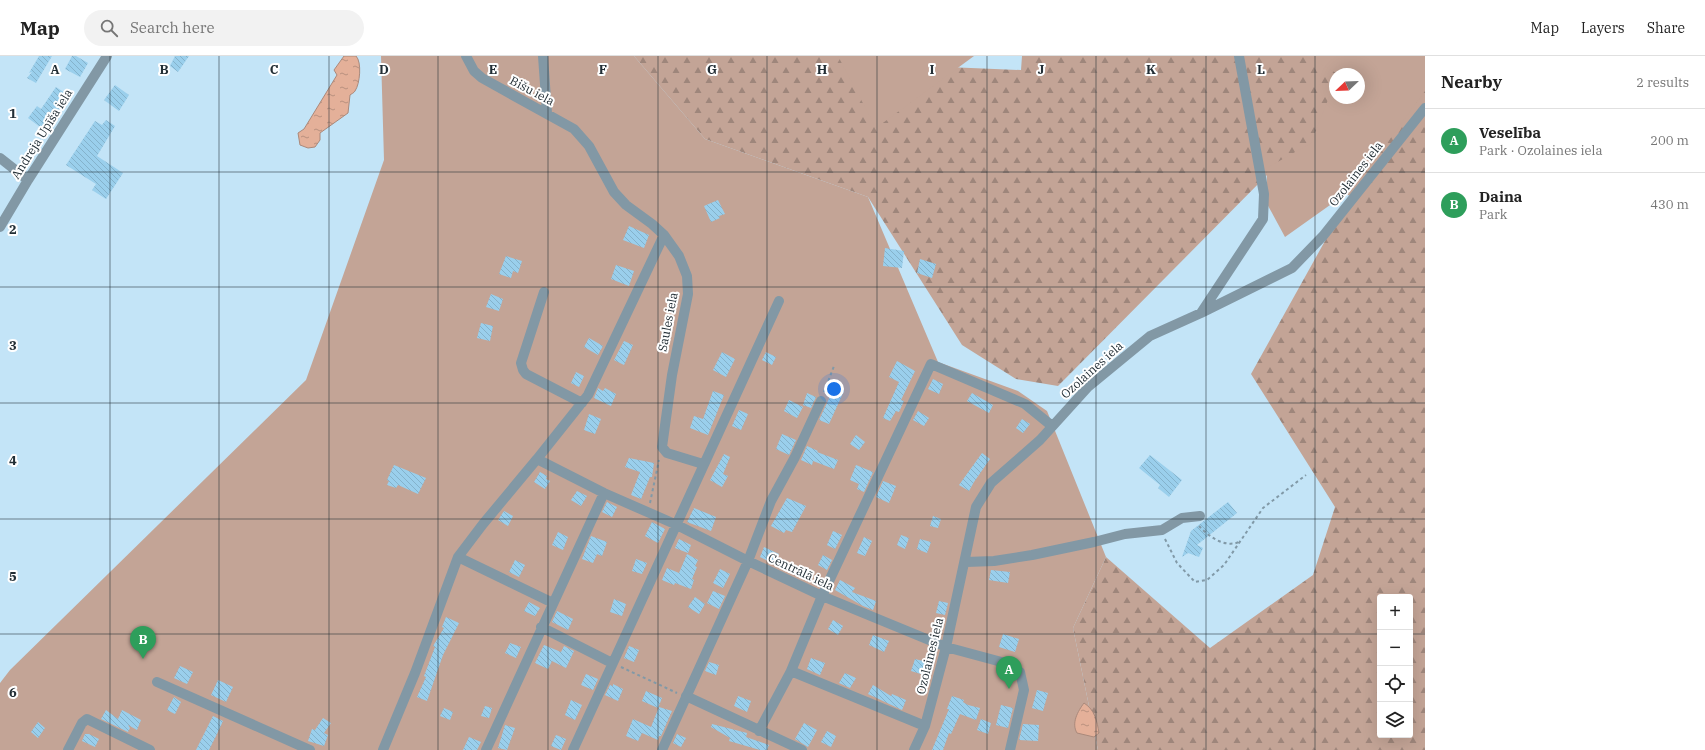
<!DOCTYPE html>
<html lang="en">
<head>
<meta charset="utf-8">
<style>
  body { margin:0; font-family:"IBM Plex Serif",serif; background:#f2f2f2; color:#222 }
  .controls { position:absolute; right:12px; bottom:12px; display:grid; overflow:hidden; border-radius:4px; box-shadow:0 4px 16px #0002 }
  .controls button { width:36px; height:36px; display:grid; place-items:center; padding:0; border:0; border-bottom:1px solid #e0e0e0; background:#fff; color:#222; font:20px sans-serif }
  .compass { position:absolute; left:1329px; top:12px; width:36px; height:36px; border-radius:50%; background:#fff; box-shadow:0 4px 16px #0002; rotate:247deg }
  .you { position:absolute; left:834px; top:333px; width:14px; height:14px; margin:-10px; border:3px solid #fff; border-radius:50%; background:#1a73e8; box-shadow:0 0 0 6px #1a73e833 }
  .badge { display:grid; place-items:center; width:26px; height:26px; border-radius:50%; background:#b45309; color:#fff; font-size:13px; font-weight:700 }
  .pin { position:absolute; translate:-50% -33px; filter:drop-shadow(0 1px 2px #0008) }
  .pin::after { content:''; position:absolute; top:21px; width:14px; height:12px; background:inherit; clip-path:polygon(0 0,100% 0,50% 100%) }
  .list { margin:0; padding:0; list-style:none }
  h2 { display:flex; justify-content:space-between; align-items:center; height:52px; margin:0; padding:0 16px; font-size:17px }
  h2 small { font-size:13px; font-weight:400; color:#767676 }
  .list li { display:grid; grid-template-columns:26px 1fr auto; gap:12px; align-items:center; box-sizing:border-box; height:64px; padding:0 16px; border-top:1px solid #e0e0e0 }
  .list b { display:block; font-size:15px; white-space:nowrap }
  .list p { margin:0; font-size:13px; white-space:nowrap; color:#767676 }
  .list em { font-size:13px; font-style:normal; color:#767676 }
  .icon { flex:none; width:22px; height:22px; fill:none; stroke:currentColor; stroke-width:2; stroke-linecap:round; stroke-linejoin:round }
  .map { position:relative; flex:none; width:1425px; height:694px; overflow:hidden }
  header { display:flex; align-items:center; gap:24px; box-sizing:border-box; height:56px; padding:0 20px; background:#fff; border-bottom:1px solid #e0e0e0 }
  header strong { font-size:19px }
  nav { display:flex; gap:22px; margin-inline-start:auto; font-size:14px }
  .search { width:280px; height:36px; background:#f2f2f2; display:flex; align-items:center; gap:10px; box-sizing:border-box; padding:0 14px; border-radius:22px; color:#767676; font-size:15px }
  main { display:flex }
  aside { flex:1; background:#fff }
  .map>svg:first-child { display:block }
  .forest { fill:url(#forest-firs); fill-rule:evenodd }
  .garden { fill:#c3a496 }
  .water { fill:url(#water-ripples); stroke:#aa897b }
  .building { fill:url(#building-back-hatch) }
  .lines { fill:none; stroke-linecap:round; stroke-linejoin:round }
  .path { stroke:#8199a7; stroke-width:2; stroke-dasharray:3 3; stroke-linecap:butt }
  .minor { stroke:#8298a5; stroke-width:10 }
  .grid { fill:none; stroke:#222e35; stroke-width:1; stroke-opacity:0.55 }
  .labels { text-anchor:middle; stroke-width:4; stroke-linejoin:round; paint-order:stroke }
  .street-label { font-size:12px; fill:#222e35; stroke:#fff }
  .grid-label { font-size:13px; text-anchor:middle; font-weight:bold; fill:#222e35; stroke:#fff; stroke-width:4; stroke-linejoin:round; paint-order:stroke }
</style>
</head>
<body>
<header>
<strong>Map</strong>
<div class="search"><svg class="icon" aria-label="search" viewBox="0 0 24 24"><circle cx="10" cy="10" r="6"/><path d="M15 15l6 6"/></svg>Search here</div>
<nav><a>Map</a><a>Layers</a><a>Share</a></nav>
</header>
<main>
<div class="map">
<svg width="1425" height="694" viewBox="0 0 1425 694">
  <defs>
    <pattern id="forest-firs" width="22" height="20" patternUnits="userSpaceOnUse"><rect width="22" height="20" fill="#c3a496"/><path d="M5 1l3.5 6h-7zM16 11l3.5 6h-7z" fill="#9e867b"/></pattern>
    <pattern id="water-ripples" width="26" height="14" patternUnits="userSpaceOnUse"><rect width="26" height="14" fill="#e4b099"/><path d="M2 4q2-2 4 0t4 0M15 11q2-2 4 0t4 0" fill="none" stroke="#b8907e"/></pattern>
    <pattern id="building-back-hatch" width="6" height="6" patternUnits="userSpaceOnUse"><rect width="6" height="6" fill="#9acfec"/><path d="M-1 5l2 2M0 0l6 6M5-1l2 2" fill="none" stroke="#84b2cb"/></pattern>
  </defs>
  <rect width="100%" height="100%" fill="#c3e4f7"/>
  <path class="forest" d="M634,0H865L877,8L1021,14L1022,0H1425V694H1098L1073,572L1106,501L1210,592L1313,519L1335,451L1251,318L1350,140L1279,107L1058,330L1016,323L962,289L868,141L705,83ZM1335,18H1359V42H1335ZM1380,541H1410V679H1380Z"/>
  <path class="garden" d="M381,0H634L705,83L868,141L938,306L1018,335L1047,355L1106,501L1073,572L1098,694H0V627L10,614L306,324L384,104Z
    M838,0H974L876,72Z
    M1306,0H1425V35L1354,132L1285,181L1266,146L1267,112L1311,87L1335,26V42H1359V18H1338Z"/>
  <path class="water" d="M344,0H356C362,6 360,28 355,35C354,37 351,38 350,39L348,57L320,77V84L315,91L308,92L300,89L298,77L304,73L337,19L334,14Z
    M1084,647C1095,654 1097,665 1099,677L1094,681L1077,677C1071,667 1078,655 1084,647Z"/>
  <path class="building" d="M39,0H52L36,27L27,22L32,16L29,17Z
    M72,0H76L88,7L80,21L65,13Z
    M175,0H189L178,16L170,10Z
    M115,29L129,39L119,55L104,44Z
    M56,31L68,39L44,74L28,62L37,50L41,53Z
    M106,64L115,70L97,100L123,117L106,143L92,134L96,128L66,109L95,65L102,69Z
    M718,144L725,158L719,160L720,162L711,166L704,150Z
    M629,170L649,179L644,192L623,184Z
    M885,192L904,195L902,212L883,210Z
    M506,200L522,205L518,217L513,215L511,222L499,218Z
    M920,203L936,208L932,222L917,217Z
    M616,209L634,215L629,230L611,223Z
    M491,238L503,243L499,255L486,251Z
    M481,267L493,270L490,285L477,282Z
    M589,282L603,290L598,299L584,291Z
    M624,285L633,289L624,309L614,304Z
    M722,296L735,303L726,321L713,314Z
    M766,296L776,301L772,309L762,304Z
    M897,305L915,315L901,344L904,345L899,356L896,355L890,365L883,362L899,326L889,321Z
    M576,316L584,320L579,331L571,327Z
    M933,323L943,328L939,338L928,333Z
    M835,330L844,335L829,368L819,364Z
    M598,332L603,335L605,332L616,338L611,350L594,342Z
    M713,335L724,339L708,379L690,372L694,360L703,363Z
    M807,337L816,341L811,352L803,349Z
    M972,337L993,349L989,357L967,345Z
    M789,344L803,351L797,362L784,355Z
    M739,354L748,358L741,374L732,370Z
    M918,355L929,362L924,370L913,364Z
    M589,358L601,363L595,378L584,374Z
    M1022,363L1030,368L1023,377L1016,372Z
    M782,378L796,384L789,399L776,393Z
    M856,379L865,386L859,394L850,388Z
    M807,390L818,395L817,396L838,404L834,413L813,405L812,409L801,404Z
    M982,397L990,403L974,426L969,435L959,429Z
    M724,398L730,401L723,418L728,420L722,431L710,424Z
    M1150,399L1182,424L1169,441L1158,432L1160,429L1139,412Z
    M629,402L654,407L652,421H650L641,443L631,439L640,416L625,411Z
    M394,409L426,422L418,438L398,429L396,432L387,429L389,425L387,424Z
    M856,409L873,416L864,436L857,433L859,428L850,424Z
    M540,416L547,420L546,423L550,425L545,433L534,426Z
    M883,425L896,430L889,447L876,441Z
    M577,435L587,440L581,450L571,444Z
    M787,442L806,450L792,476L786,474L784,477L771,470Z
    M607,446L617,451L612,461L602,456Z
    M1228,446L1237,457L1197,489L1203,492L1199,501L1188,497L1182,501L1191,475Z
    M694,452L716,461L711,475L687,466Z
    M504,455L513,460L508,470L498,464Z
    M933,460L941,463L938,472L930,470Z
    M652,466L665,473L658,487L645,480Z
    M833,475L842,479L835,493L827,489Z
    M558,476L568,481L563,494L552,489Z
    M901,479L909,482L905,493L897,489Z
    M591,480L607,486L602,500L597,498L593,507L582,503Z
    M864,481L872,485L865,500L857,497Z
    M679,483L691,489L688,497L675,492Z
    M920,483L931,486L927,497L917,493Z
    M764,491L779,498L774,508L760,501Z
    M687,498L698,504L695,510L697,511L692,523L694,524L691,533L675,527L674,529L662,524L667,512L679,517Z
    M823,499L832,504L827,514L818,509Z
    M636,503L647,507L642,518L632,515Z
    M515,504L525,509L519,521L509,516Z
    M720,513L730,518L723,532L713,527Z
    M991,514L1010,516L1008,527L989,524Z
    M840,524L855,532L852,536L876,545L873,554L863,550L835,534Z
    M713,535L725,540L719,553L707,547Z
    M695,541L705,548L699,558L688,551Z
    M614,543L626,548L622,560L610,556Z
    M939,545L948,547L945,559L936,557Z
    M529,546L540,552L535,560L524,555Z
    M557,555L573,563L568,574L552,566Z
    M446,561L459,567L443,599L427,645L417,641L426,621L424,620L435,591L433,590L444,572L442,571Z
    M833,564L843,570L838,579L828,573Z
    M1003,578L1019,583L1015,596L999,591Z
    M873,579L889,585L884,596L869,589Z
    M510,587L521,591L516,602L505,597Z
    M544,589L561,596L564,590L574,595L566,612L552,605L548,613L535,607Z
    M629,590L639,594L634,606L624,602Z
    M811,602L825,607L820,619L807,613Z
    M915,603L927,606L924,619L911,615Z
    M709,606L719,609L716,619L705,615Z
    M180,610L193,616L187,628L174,622Z
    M845,617L856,622L850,632L839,627Z
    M586,618L598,623L593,634L581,629Z
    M218,624L233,631L226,646L211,639Z
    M613,628L623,633L618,645L605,639L610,629L613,630Z
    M873,629L891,640L892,638L906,644L902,654L868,638Z
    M1037,634L1048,637L1043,655L1032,652Z
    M646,635L662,642L658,652L642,645Z
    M738,640L751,645L747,656L734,650Z
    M952,640L964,644L963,646L968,649L980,652L976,664L960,658L951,678L949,677L943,694H932L949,653H947Z
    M174,641L181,646L175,658L167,654Z
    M571,644L582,649L575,664L565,659Z
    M1001,649L1013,652L1008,672L996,669Z
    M485,650L492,652L489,662L481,660Z
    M659,651L672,655L661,680H659L658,684L642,677L638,685L626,680L633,663L651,671Z
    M444,652L453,656L450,664L440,660Z
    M106,654L118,663L122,654L141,664L137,674L128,669L130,672L128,676L101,663Z
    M213,660L223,665L217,678L209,694H196Z
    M323,662L331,667L324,677L328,679L324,690L308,685L312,673L315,674Z
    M981,663L991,667L988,678L977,674Z
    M38,666L45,672L38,682L31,676Z
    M804,667L817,674L808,691L795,683Z
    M712,668L747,677L746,681L769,689L767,694H760L729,685L730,682L711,671Z
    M1023,668L1039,669L1038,685L1019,684Z
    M505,669L515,672L507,694L498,692Z
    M827,675L836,680L831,691L821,686Z
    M85,678H89L99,683L95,691L82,685Z
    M677,678L686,682L681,691L673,687Z
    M556,679L566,683L561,694L551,690Z
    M469,681L481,686L477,694H463Z"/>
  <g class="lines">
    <path class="path" d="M824,336L834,310
      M650,447L659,404
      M1199,470C1209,481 1225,492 1239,486
      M1165,483L1177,507L1195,526L1207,524L1224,509L1263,452L1306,419
      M621,611L677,637"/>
    <path class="minor" d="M466,0L474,15L482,22L574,73L589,90L614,136L626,149L652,168L664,179L679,200L687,220L688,238L672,319L662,391L667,397L703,408
      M543,0L547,57
      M0,102L28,124
      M0,171L28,124L107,0
      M664,179L588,339L537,403L604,437L677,469L748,505L822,540L946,591L1009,608L1020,616L1024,634L1010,694
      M544,236L521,307L523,314L526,318L582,347
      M1201,257L1263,163L1264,138L1239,0
      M458,501L553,547
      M966,506L994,505L1032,499L1094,486L1125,478L1162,474L1182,462L1200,460
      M541,571L612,607
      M791,615L925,670
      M157,626L310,694
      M686,640L802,694
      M759,675L791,615L822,540L931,308L1025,348L1052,370
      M68,694L82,667L87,663L150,694
      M383,694L415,617L458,501L483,468L537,403
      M486,694L604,437
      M573,694L779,245
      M662,694L748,505L771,445L795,401L821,345
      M914,694L925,670L946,591L976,451L991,427L1040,384L1088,331L1150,280L1201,257L1292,212L1323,180L1425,52"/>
  </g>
  <path class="grid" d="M110,0V694M219,0V694M329,0V694M438,0V694M548,0V694M658,0V694M767,0V694M877,0V694M987,0V694M1096,0V694M1206,0V694M1315,0V694M0,116H1425M0,231H1425M0,347H1425M0,463H1425M0,578H1380M1410,578H1425"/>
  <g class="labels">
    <g class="street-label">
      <text transform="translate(532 35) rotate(28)" y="4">Bišu iela</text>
      <text transform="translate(42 78) rotate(-58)" y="4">Andreja Upīša iela</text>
      <text transform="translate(1356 118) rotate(-52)" y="4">Ozolaines iela</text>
      <text transform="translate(668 266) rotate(-79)" y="4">Saules iela</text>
      <text transform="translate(1092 314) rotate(-42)" y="4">Ozolaines iela</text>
      <text transform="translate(801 516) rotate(25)" y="4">Centrālā iela</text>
      <text transform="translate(930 600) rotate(-76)" y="4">Ozolaines iela</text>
    </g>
  </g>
  <g class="grid-label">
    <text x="55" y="18">A</text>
    <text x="164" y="18">B</text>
    <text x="274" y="18">C</text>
    <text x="384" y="18">D</text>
    <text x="493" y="18">E</text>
    <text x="603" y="18">F</text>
    <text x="712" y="18">G</text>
    <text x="822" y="18">H</text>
    <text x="932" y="18">I</text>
    <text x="1041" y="18">J</text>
    <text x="1151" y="18">K</text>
    <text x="1261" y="18">L</text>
    <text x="13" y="62">1</text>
    <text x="13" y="178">2</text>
    <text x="13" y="294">3</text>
    <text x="13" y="409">4</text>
    <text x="13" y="525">5</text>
    <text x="13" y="641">6</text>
  </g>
</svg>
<div class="controls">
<button>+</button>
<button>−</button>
<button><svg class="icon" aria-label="locate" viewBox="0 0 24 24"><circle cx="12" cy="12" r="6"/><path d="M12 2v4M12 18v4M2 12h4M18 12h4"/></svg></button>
<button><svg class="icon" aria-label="layers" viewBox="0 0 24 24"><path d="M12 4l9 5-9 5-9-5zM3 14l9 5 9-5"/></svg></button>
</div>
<svg class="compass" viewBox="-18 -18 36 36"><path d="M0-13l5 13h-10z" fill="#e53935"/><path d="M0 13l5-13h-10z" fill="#767676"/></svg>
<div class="you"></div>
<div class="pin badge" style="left:1009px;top:633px;background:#2e9e5b">A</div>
<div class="pin badge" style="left:143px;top:603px;background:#2e9e5b">B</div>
</div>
<aside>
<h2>Nearby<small>2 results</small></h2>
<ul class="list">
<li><span class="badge" style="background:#2e9e5b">A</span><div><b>Veselība</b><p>Park · Ozolaines iela</p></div><em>200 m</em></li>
<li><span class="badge" style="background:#2e9e5b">B</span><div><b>Daina</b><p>Park</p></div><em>430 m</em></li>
</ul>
</aside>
</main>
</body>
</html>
